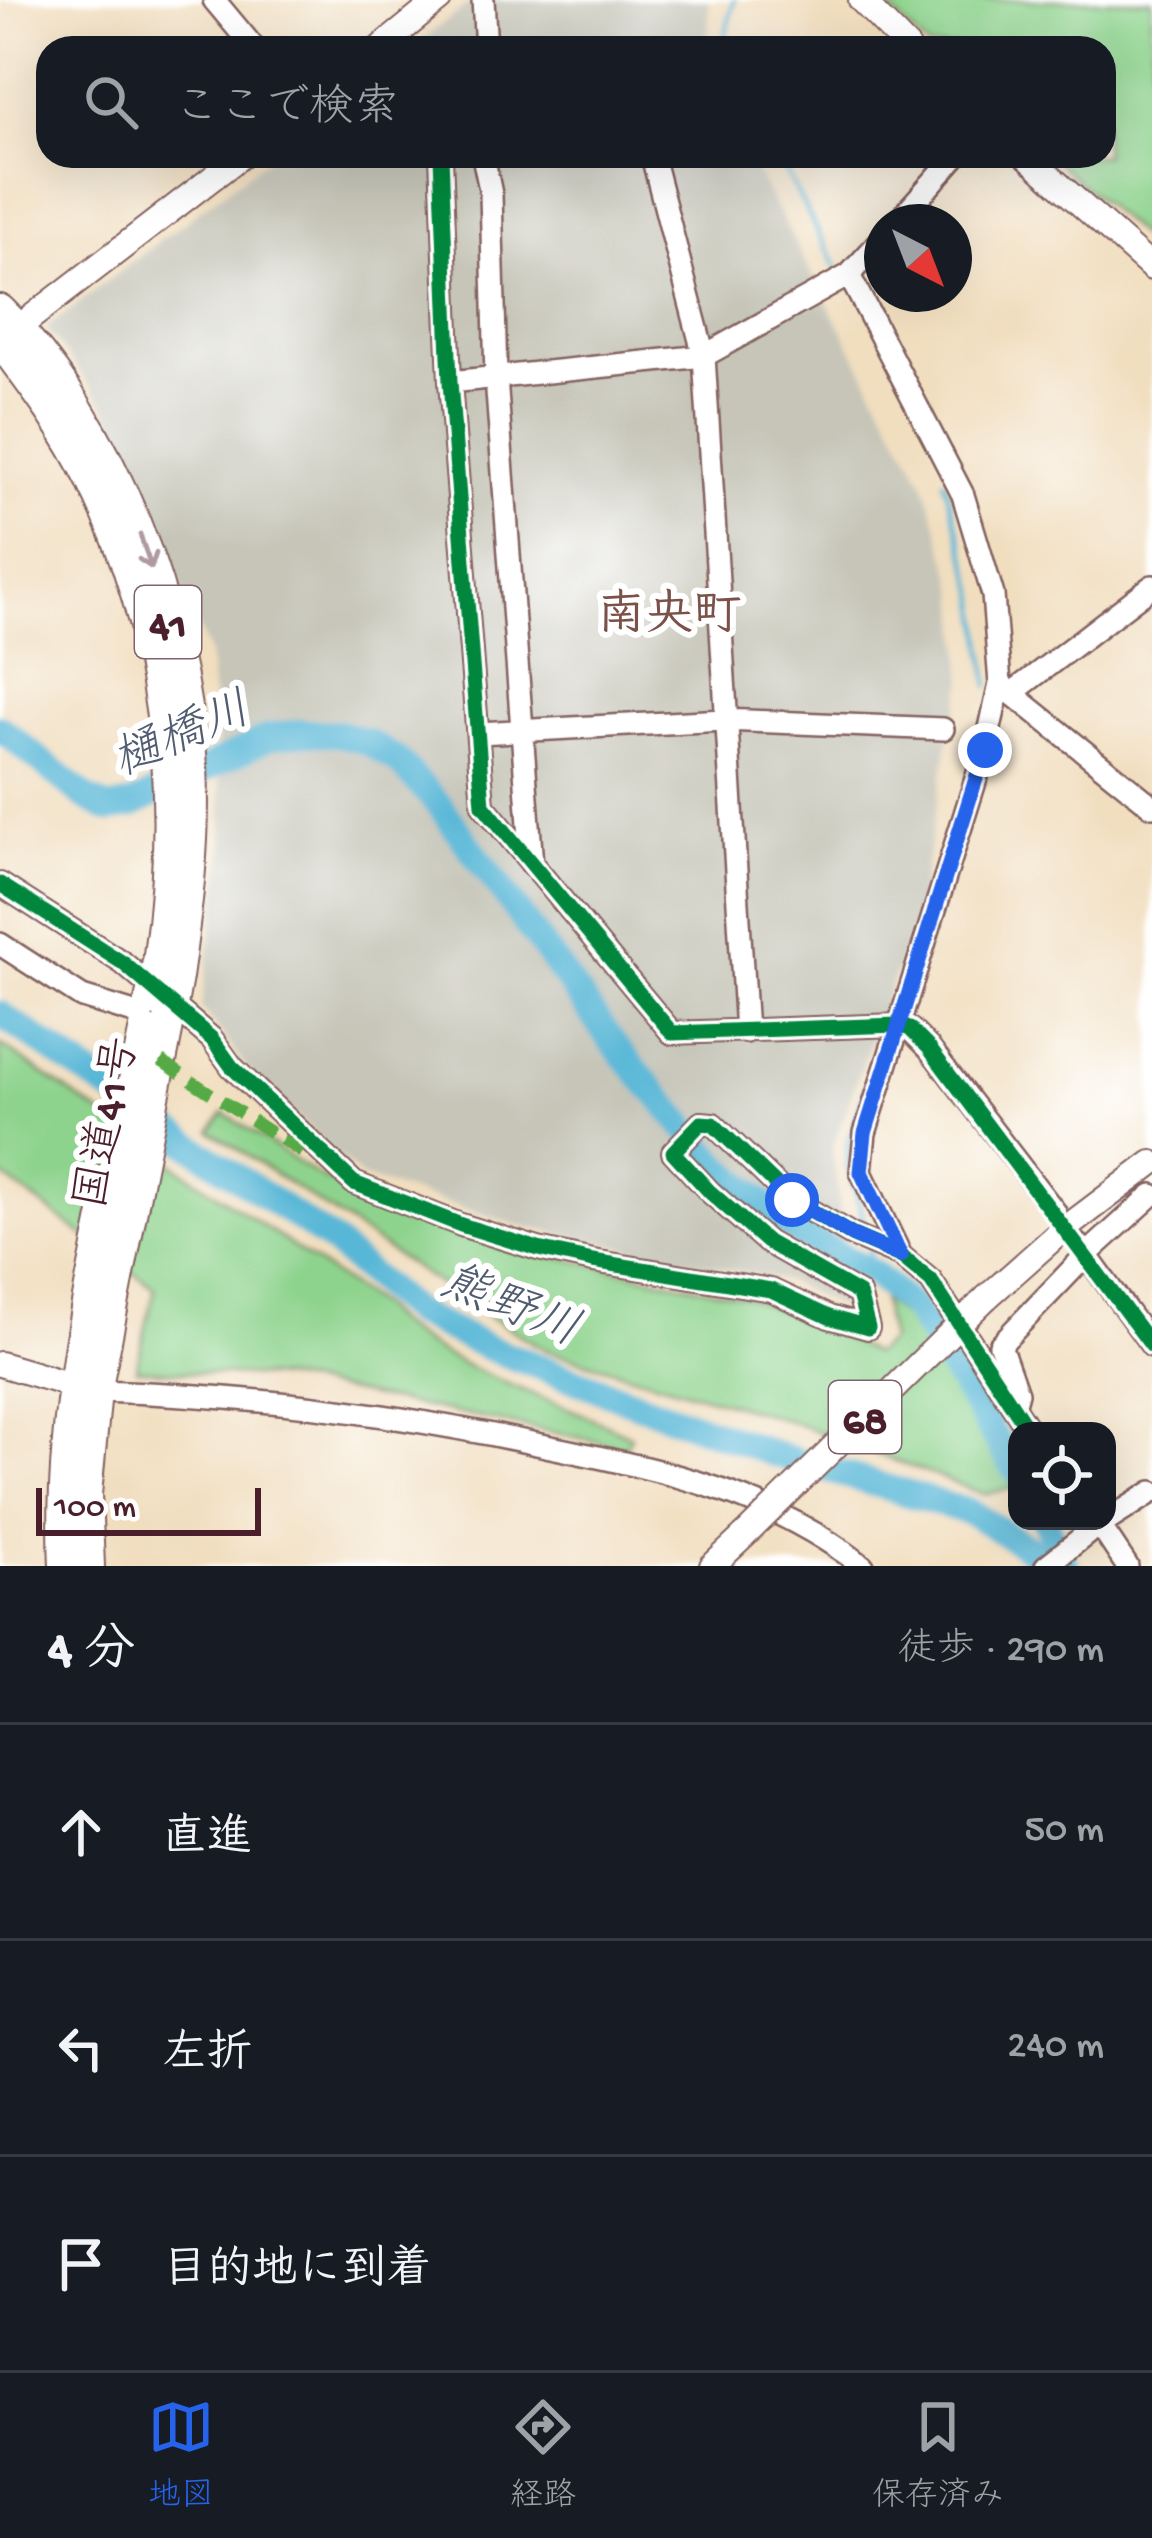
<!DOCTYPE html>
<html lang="ja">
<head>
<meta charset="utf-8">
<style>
  body { margin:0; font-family:"Gochi Hand","Klee One",sans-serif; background:#242831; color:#f1f3f6 }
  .controls { position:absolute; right:36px; bottom:36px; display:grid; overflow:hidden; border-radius:24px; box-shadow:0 12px 48px #0002 }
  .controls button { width:108px; height:108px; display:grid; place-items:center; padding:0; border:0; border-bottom:3px solid #363941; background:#171b24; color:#f1f3f6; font:60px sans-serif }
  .compass { position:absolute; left:864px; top:204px; width:108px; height:108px; border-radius:50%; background:#171b24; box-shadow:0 12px 48px #0002; rotate:138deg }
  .scale { position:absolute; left:36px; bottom:30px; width:225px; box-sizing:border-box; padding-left:12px; border:6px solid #4a1f2b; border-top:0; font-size:33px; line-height:42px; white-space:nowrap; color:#4a1f2b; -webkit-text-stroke:9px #fff; paint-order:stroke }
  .stop { position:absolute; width:36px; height:36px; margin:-27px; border:9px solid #2563eb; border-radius:50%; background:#fff }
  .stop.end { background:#2563eb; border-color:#fff; box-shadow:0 3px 12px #0008 }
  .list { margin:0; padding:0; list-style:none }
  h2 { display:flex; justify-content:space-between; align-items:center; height:156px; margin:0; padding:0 48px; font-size:51px }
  h2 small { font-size:39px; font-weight:400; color:#9ea1a6 }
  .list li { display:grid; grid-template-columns:78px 1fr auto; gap:36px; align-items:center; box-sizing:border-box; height:216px; padding:0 48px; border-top:3px solid #363941 }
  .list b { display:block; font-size:45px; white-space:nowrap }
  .list em { font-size:39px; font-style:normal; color:#9ea1a6 }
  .icon { flex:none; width:66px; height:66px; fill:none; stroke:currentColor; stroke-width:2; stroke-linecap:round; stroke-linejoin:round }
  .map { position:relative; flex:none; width:1152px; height:1566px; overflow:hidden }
  .search { position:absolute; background:#171b24; box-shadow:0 12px 48px #0002; left:36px; right:36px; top:36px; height:132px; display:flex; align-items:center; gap:30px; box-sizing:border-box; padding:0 42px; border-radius:36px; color:#9ea1a6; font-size:45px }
  .sheet { height:804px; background:#171b24 }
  nav { display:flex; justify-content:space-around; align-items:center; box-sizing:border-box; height:168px; border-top:3px solid #363941; background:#171b24; font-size:33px; color:#9ea1a6 }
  nav a { display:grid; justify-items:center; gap:6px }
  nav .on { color:#2563eb }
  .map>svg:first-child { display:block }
  .industrial { fill:#c6c5b8 }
  .green { fill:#8ed38d; stroke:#6c795c; stroke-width:3 }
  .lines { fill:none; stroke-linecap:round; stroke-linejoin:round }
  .stream { stroke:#58b7d7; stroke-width:4.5 }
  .river { stroke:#58b7d7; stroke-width:27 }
  .minor-casing { stroke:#84625f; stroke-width:26 }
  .major-casing { stroke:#84625f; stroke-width:28 }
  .highway-casing { stroke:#84625f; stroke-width:34 }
  .minor { stroke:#fff; stroke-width:21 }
  .major { stroke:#fff; stroke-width:24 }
  .highway { stroke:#fff; stroke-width:30 }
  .major-bridge-casing { stroke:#84625f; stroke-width:28; stroke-linecap:butt }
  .highway-bridge-casing { stroke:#84625f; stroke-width:34; stroke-linecap:butt }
  .major-bridge { stroke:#fff; stroke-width:24 }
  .highway-bridge { stroke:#fff; stroke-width:30 }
  .quiet { stroke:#57aa44; stroke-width:12; stroke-dasharray:24 12; stroke-linecap:butt }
  .cycleway-casing { stroke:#fff; stroke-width:22 }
  .cycleway { stroke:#00873e; stroke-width:15 }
  .oneway { stroke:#ae9aa0 }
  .route { stroke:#2563eb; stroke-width:15 }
  .labels { text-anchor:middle; stroke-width:12; stroke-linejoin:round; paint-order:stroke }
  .shield { fill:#fff; stroke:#80626b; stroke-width:3 }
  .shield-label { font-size:42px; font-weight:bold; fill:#4a1f2b }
  .street-label { font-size:45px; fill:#4a1f2b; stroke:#fff }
  .neighbourhood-label { font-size:48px; font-weight:bold; fill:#7c5149; stroke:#fff }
  .water-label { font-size:48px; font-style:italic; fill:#505c70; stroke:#fff }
</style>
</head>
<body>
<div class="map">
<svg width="1152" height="1566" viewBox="0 0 1152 1566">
  <rect width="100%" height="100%" fill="#fff"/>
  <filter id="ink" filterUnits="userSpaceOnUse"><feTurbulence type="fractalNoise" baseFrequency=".00833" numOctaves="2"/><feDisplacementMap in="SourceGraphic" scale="24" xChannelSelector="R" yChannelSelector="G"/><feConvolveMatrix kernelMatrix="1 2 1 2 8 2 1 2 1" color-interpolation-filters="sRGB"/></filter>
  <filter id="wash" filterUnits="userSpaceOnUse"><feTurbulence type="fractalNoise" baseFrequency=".004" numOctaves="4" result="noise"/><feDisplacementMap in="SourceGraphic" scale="48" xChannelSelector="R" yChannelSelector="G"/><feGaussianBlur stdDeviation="2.7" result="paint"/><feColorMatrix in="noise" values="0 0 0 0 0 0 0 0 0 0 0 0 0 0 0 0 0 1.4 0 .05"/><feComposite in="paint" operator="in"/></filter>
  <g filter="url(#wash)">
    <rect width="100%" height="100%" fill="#f1debf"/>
    <path class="industrial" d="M474,0H709L708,48H412Z
      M271,156H748L925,484L957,591L964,681L948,744L917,914L832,1148L853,1313L786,1281L518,1225L361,1177L255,1078L201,1007L225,847L209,653L108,409L46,328Z"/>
    <path class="green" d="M881,0H1152V247L1050,156H1104V48H928Z
      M0,1044L380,1307C425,1363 563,1401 631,1436L626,1447L280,1378L136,1369L155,1288L0,1174Z
      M224,1113L321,1178L412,1217L523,1250L746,1297L834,1332L873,1354L890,1341L882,1300L907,1319L1016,1488L983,1494L784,1419L546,1350L471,1306L211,1131Z"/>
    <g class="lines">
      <path class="stream" d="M726,48L724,41L734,0
        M777,156L840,273
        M944,481L977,593L989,686
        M867,1232L848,1166V1145L882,1035
        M869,1249L871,1272"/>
      <path class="river" d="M0,728L85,797L109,810L133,805L269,737L301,732L341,734L369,743L398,761L440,806L613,1043L718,1165L799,1234L871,1272L914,1309L1017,1472
        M0,1014L328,1239L414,1313L489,1348L771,1453L972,1513L1030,1549L1045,1566
        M1045,1521L1066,1566"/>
    </g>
  </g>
  <g filter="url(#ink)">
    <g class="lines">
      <defs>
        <path id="minor" d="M214,0L254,48
          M483,0L486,48
          M441,156L450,382L483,805L672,1033L898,1025L910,1029L929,1048L1055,1212
          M483,156L491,194L496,378L532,865
          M652,156L704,356L746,1032
          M897,222L956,156
          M849,275L963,495L993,595L1000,684L985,750L865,1133L861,1172L901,1256
          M450,382L704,356L849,275L882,239
          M1000,684L1152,806
          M1012,693L1152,586
          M478,733L724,720L943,729
          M0,884L123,963L212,1039L232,1067L354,1183L461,1225L538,1249L593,1261L771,1290L829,1317L868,1328L859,1294L767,1242L710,1192L673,1152L701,1123L713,1124L792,1200L852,1235L901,1256L931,1281L1029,1431
          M0,944L82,997L147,1017
          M1079,1245L1152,1346
          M96,1391C244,1395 387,1412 532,1443C655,1469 760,1487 863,1566
          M1014,1404L1017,1393L1000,1345L1086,1255L1152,1195
          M1097,1521L1127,1566
          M1046,1566L1088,1533L1152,1492"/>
        <path id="major" d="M861,0L908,48
          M380,48L439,0
          M1027,156L1152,268
          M2,340L241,156
          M986,1298L1058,1234L1152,1163
          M0,1364L88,1390
          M712,1566L744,1536"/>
        <path id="highway" d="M0,310C111,419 184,613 192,767C196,838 187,907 177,977
          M0,341C33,385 67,430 91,479C165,628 182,793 159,955
          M65,1566C56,1376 115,1188 150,1002
          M89,1566L86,1494L96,1391L169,1021"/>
      </defs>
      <use href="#minor" class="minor-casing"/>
      <use href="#major" class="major-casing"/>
      <use href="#highway" class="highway-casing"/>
      <use href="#minor" class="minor"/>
      <use href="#major" class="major"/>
      <use href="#highway" class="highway"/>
      <defs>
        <path id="major-bridge" d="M744,1536L986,1298"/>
        <path id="highway-bridge" d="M150,1002L158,961
          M169,1021L177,977"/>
      </defs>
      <use href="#major-bridge" class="major-bridge-casing"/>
      <use href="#highway-bridge" class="highway-bridge-casing"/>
      <use href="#major-bridge" class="major-bridge"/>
      <use href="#highway-bridge" class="highway-bridge"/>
      <path class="quiet" d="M161,1061L307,1156"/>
      <defs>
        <path id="cycleway" d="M441,156L450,382L483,805L672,1033L898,1025L910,1029L929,1048L1152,1346
          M0,884L123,963L212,1039L232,1067L354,1183L461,1225L538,1249L593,1261L771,1290L829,1317L868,1328L859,1294L767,1242L710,1192L673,1152L701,1123L713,1124L792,1200L852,1235L901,1256L931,1281L1029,1431"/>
      </defs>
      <use href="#cycleway" class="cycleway-casing"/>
      <use href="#cycleway" class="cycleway"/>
    </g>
    <defs><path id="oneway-shaft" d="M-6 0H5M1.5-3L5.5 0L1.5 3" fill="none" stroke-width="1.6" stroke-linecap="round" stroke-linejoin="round" transform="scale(3)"/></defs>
    <use class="oneway" href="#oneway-shaft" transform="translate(146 552) rotate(71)"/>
  </g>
  <g class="lines" filter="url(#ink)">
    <path class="route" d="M792,1200L852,1235L901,1256L861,1172L865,1133L985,750"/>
  </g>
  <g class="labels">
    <g class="shield">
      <rect x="135" y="586" width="66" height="72" rx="9"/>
      <rect x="829" y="1381" width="72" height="72" rx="9"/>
    </g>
    <g class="shield-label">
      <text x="168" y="637">41</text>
      <text x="865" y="1432">68</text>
    </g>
    <g class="street-label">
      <text transform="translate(103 1122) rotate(-79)" y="16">国道41号</text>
    </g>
    <g class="neighbourhood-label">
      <text x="669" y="628">南央町</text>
    </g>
    <g class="water-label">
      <text transform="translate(180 731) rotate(-23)" y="17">樋橋川</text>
      <text transform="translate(512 1302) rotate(22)" y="17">熊野川</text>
    </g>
  </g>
</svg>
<div class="controls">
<button><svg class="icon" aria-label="locate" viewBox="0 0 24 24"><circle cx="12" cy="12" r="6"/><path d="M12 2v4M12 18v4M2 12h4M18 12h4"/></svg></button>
</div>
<svg class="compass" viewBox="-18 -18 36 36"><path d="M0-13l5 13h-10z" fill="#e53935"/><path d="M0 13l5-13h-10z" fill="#9ea1a6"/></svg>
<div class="scale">100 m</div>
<div class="stop" style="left:792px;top:1200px"></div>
<div class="stop end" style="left:985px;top:750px"></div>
<div class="search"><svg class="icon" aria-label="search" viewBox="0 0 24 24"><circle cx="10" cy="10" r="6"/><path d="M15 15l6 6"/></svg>ここで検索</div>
</div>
<section class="sheet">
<h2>4 分<small>徒歩 · 290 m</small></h2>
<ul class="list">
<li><svg class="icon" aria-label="ahead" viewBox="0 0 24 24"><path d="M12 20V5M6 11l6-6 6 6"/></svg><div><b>直進</b></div><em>50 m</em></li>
<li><svg class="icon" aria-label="left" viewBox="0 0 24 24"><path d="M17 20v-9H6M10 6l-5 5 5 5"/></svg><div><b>左折</b></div><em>240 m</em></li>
<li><svg class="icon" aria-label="arrive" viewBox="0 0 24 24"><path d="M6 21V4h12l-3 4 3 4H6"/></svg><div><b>目的地に到着</b></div></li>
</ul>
</section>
<nav>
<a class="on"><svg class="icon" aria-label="map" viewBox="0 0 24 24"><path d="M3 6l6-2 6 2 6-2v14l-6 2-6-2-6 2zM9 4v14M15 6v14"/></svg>地図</a>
<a><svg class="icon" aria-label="directions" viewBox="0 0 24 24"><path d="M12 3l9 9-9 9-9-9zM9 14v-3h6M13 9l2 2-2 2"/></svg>経路</a>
<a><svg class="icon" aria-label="saved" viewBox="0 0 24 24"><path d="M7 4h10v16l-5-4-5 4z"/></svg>保存済み</a>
</nav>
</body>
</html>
